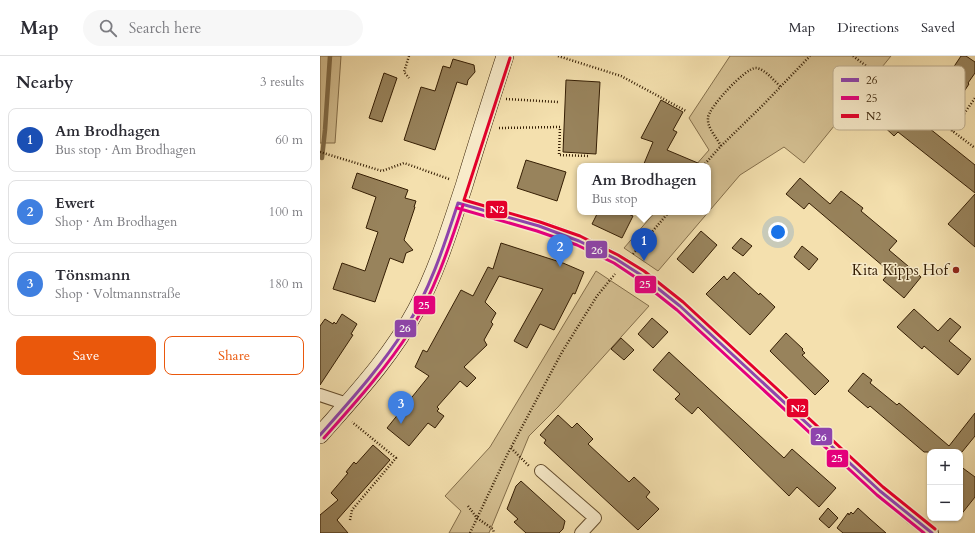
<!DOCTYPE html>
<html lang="en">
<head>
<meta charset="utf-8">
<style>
  body { margin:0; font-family:Cardo,serif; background:#f7f7f7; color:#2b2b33 }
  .controls { position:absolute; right:12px; bottom:12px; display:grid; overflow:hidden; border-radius:8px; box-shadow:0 1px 3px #0004 }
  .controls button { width:36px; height:36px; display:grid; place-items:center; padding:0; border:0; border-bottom:1px solid #e1e1e2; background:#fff; color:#2b2b33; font:20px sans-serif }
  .you { position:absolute; left:458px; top:176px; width:14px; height:14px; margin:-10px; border:3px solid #fff; border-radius:50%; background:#1a73e8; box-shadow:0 0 0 6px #1a73e833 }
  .badge { display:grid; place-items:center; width:26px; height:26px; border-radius:50%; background:#ea580c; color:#fff; font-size:13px; font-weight:700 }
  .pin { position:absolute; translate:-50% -33px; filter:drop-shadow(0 1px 2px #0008) }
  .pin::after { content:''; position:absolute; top:21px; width:14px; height:12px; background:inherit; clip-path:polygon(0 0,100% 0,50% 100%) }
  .popup { position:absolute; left:257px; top:107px; width:134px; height:52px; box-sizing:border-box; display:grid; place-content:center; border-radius:8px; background:#fff; filter:drop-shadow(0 1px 3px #0005); font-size:13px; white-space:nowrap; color:#7c7c81 }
  .popup b { font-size:15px; color:#2b2b33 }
  .popup::after { content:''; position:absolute; left:50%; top:100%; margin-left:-8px; border:8px solid transparent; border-top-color:#fff }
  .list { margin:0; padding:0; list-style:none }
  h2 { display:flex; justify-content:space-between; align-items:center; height:52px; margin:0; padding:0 16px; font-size:17px }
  h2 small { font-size:13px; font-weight:400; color:#7c7c81 }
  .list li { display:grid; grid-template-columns:26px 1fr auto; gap:12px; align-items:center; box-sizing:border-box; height:64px; margin:0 8px 8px; padding:0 8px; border:1px solid #e1e1e2; border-radius:8px }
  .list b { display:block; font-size:15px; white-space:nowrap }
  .list p { margin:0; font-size:13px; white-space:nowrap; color:#7c7c81 }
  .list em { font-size:13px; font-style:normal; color:#7c7c81 }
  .actions { display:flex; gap:8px; padding:12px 16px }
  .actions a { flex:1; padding:9px 0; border:1px solid #ea580c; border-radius:8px; text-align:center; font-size:14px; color:#ea580c }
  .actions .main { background:#ea580c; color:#fff }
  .icon { flex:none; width:22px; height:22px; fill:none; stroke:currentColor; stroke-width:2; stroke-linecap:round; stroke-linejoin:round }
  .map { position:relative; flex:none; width:655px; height:477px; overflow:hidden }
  header { display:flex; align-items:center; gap:24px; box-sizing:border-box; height:56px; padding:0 20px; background:#fff; border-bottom:1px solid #e1e1e2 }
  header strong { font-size:19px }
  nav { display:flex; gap:22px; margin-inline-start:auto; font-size:14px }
  .search { width:280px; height:36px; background:#f7f7f7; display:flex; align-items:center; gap:10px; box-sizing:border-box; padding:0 14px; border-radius:22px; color:#7c7c81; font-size:15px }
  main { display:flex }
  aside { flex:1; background:#fff }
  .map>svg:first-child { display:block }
  .green { fill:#d4bf91; stroke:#846e4a }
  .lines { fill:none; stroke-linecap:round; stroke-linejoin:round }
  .stream { stroke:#816b47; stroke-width:4.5 }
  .building { fill:#98835c; stroke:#351e04 }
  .street-casing { stroke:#654e2e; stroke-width:14 }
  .secondary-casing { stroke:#351e04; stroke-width:18 }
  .path { stroke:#351e04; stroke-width:2.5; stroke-dasharray:1 2; stroke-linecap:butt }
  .street { stroke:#f8ebca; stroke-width:12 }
  .secondary { stroke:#f8ebca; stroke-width:17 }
  .bus-1-casing { stroke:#f8ebca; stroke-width:6 }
  .bus-2-casing { stroke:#f8ebca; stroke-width:6 }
  .bus-3-casing { stroke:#f8ebca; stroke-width:6 }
  .bus-1 { stroke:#8e44ad; stroke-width:3 }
  .bus-2 { stroke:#e5007d; stroke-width:3 }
  .bus-3 { stroke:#e4002b; stroke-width:3 }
  .poi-dot { fill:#8f2418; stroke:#f8ebca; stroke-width:1.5 }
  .labels { text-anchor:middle; stroke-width:3; stroke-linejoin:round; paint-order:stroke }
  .poi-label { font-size:15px; fill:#351e04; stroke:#f8ebca; text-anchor:end }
  .key { fill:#f8ebca; stroke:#beae8f; stroke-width:1 }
  .key-label { font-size:11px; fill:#351e04 }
  .line-badge { stroke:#f8ebca; stroke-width:1.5 }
  .badge-label { font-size:11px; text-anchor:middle; font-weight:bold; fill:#fff }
</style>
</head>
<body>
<header>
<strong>Map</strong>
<div class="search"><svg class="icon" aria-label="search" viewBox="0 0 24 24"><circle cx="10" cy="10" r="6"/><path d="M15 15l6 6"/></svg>Search here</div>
<nav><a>Map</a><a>Directions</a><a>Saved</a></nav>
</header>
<main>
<aside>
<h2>Nearby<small>3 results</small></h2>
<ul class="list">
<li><span class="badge" style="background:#1a4fb4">1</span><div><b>Am Brodhagen</b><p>Bus stop · Am Brodhagen</p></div><em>60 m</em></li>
<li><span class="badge" style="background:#3f7fe0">2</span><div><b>Ewert</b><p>Shop · Am Brodhagen</p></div><em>100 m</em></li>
<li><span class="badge" style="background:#3f7fe0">3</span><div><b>Tönsmann</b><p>Shop · Voltmannstraße</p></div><em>180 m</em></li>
</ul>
<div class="actions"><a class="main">Save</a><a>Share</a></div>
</aside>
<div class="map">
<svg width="655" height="477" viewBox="0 0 655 477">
  <rect width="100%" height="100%" fill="#f4e0ae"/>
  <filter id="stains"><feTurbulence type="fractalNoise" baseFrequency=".005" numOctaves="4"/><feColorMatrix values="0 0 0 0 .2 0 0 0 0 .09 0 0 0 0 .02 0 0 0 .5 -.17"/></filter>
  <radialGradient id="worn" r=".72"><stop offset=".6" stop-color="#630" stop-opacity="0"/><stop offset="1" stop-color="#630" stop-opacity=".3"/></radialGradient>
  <path class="green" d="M0,0H21L15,87H0Z
    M410,0H571L484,107L464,91L420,119L338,215L304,192L335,156H388V110H375L389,94L369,62Z
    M276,215L329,250L238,351L209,380L169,477H129L141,455L125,440L170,391Z"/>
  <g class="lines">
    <path class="stream" d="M2,102L5,74L10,0"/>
  </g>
  <path class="building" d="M641,0H646L655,6V17L648,27L649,28L629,58L612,46L632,16L631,15Z
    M133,3L154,9L155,16L148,24L147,29L137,26L115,94L84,84L101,31L115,35L123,10L130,12Z
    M64,17L77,22L62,66L49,62Z
    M246,24L280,26L276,98L243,96Z
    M559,35L600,74L604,68L655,109V137L578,76L574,80L543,51Z
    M341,44L363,56L353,74L357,76L347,94L385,110H323L333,86L321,82Z
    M206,104L246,116L237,145L197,132Z
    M37,117L88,134L85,142L96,145L94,151H95L84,184L93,194L86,197L83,207L70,202L55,246L13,233L22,207L45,215L58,176L46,172L56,141L32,132Z
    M480,122L510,148L521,135L543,152L541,155L577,185L569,194L601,221L584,242L563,224L570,216L489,147L484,153L466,138Z
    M655,138V191L628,168Z
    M278,156H304L313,160L302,182L272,168Z
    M381,175L397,189L373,217L357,203Z
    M421,182L432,190L423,200L412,192Z
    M181,187L243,207L264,216L255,238L253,237L234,274L220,268L207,292L194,285L223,233L179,220L165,246L176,257L171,266L173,268L164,284L167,289L144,311L156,322L147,331L140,325L117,351L119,353L117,355L124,360L115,372L108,367L89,390L67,372L109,320L95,311L103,294L107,296L141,234L153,240L168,211L173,213Z
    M482,190L498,203L489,214L474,201Z
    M414,216L439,239L440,237L455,251L430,279L386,238L404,220L407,224Z
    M594,253L618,275L630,262L641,271L629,285L651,303L638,319L604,290L602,293L577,271Z
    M22,258L37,268L31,278L33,279L0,329V270L5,263L13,268L14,266L16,268Z
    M332,262L348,276L333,292L318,278Z
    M466,277L483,293L482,294L485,297L482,299L509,325L495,339L450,295Z
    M301,282L314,294L304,304L291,293Z
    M349,296L464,402L472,393L516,432L499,451L477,431L469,440L378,351L372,358L355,343L360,338L333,314Z
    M543,317L552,324L550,327L577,349L579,347L629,390L655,357V380L642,396H604L550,350L548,352L528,335Z
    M238,359L252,372L257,367L273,383L268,388L309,426L314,421L330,436L326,441L339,453L318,474L224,387L226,384L220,379Z
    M53,389L70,404L17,464L28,477H0V459L18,444L11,437L28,417L26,416L34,406L36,408Z
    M640,410L655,421V441L640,460Z
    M201,425L245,465L243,473L239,477H206L194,466L198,463L187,453L196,430Z
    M508,452L518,462L509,472L499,463Z
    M538,452L550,463L566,477H523L517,472L528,457L529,459L531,456L533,458Z"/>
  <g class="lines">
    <defs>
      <path id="street" d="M138,147C191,163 248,175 296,203C319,216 340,233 360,250L560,435L592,462L612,477
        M0,339L27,348
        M221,415L275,462L261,477"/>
      <path id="secondary" d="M0,379C34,340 71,301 96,254C117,215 130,172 144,130C157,87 171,43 185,0"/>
    </defs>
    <use href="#street" class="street-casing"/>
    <use href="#secondary" class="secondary-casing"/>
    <path class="path" d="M89,0L84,16L89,22
      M238,0L301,20L366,55
      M533,0L655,92
      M186,43L238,46
      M179,72L240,71L239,99L269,100
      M632,75L655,42
      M401,90C397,82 387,72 388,62C388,52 426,11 436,12C445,13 454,25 461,31
      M0,96L62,115L84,107L129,123
      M383,110L401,90L443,49L490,0
      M313,198L349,156
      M191,392L210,411
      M148,450L157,462L173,473L174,477
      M30,464L32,454L76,402L32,366
      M150,477L187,399L242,296L277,240L295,218"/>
    <use href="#street" class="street"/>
    <use href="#secondary" class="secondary"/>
    <defs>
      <path id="bus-1" d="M138,147L219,170L259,185L296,203L321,219L360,250L560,435L612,477
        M0,379C30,345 61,311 85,273C110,234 124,190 138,147"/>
      <path id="bus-2" d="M137,152L217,175L257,189L294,207L318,223L357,254L557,439L604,477
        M4,382C34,348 65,314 90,275C114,236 129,192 143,149"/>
      <path id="bus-3" d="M190,2L144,144L220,166L260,180L298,199L324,215L363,246L563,431L615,473"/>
    </defs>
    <use href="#bus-1" class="bus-1-casing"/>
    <use href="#bus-2" class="bus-2-casing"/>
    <use href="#bus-3" class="bus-3-casing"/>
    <use href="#bus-1" class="bus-1"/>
    <use href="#bus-2" class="bus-2"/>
    <use href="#bus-3" class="bus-3"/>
  </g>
  <circle class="poi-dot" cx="636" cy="214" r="4"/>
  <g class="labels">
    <g class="poi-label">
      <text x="628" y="219">Kita Kipps Hof</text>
    </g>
  </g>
  <rect x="513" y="10" width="132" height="64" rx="6" class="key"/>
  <rect x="521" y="22" width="18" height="4" fill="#8e44ad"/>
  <rect x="521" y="40" width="18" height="4" fill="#e5007d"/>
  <rect x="521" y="58" width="18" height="4" fill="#e4002b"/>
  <g class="key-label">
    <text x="546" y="28">26</text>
    <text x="546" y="46">25</text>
    <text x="546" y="64">N2</text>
  </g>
  <g class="line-badge">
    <rect x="165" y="144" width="23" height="19" rx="4" fill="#e4002b"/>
    <rect x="265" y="184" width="23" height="19" rx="4" fill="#8e44ad"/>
    <rect x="314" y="219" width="23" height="19" rx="4" fill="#e5007d"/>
    <rect x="93" y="239" width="23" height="20" rx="4" fill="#e5007d"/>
    <rect x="74" y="263" width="23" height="19" rx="4" fill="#8e44ad"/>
    <rect x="466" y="342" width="23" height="20" rx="4" fill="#e4002b"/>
    <rect x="490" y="371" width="23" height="19" rx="4" fill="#8e44ad"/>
    <rect x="506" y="393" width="23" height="19" rx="4" fill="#e5007d"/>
  </g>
  <g class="badge-label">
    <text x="177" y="157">N2</text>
    <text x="277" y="198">26</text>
    <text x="325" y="232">25</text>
    <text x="104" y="253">25</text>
    <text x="85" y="276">26</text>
    <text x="478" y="356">N2</text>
    <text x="501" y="385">26</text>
    <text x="517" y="406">25</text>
  </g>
  <rect width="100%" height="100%" filter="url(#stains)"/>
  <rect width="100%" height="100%" fill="url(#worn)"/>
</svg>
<div class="controls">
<button>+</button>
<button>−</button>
</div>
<div class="you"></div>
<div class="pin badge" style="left:324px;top:205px;background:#1a4fb4">1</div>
<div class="popup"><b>Am Brodhagen</b>Bus stop</div>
<div class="pin badge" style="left:240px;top:211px;background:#3f7fe0">2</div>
<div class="pin badge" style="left:81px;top:368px;background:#3f7fe0">3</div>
</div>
</main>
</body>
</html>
